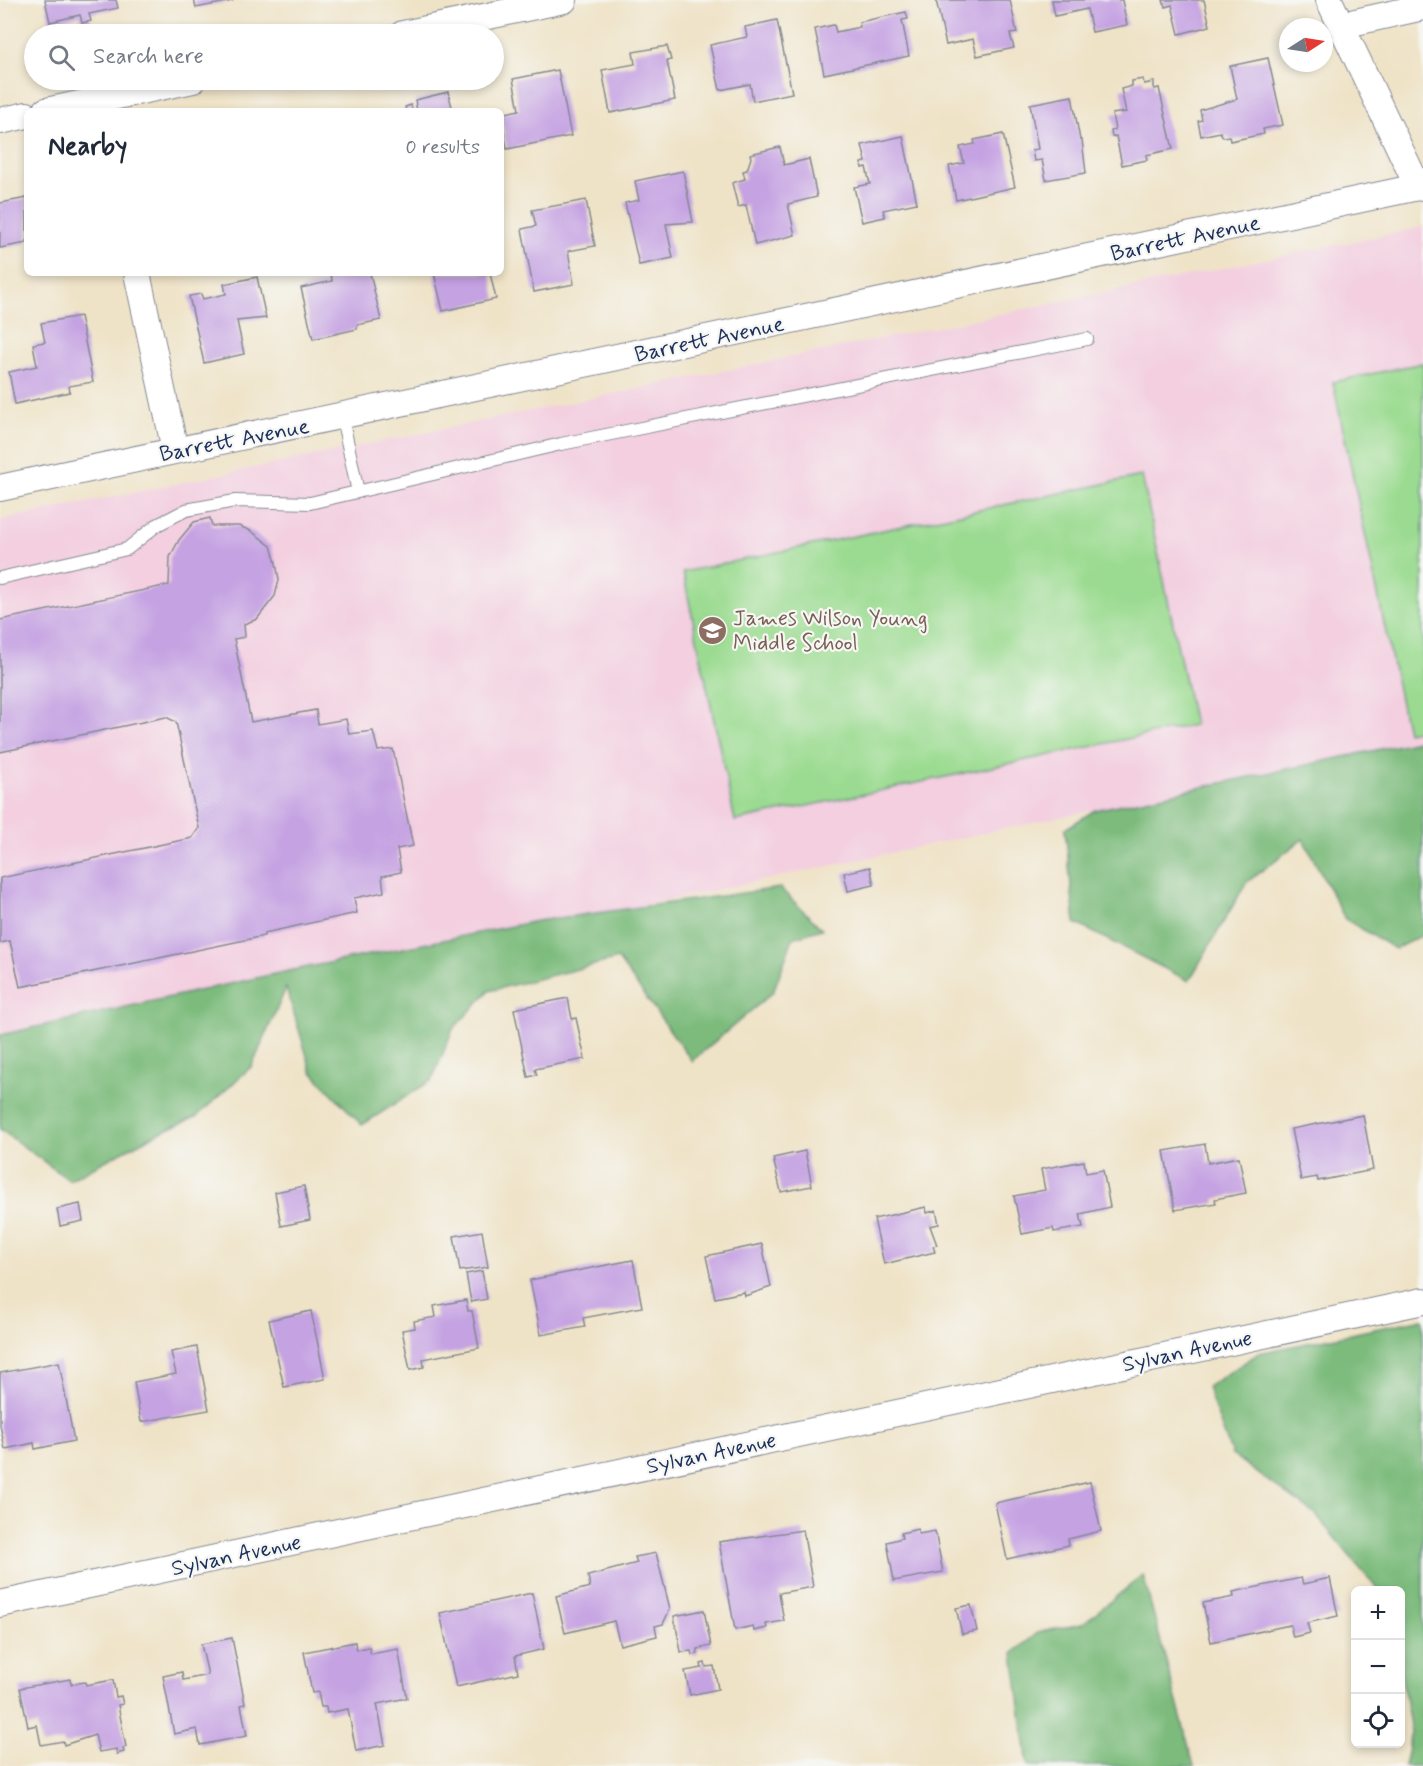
<!DOCTYPE html>
<html lang="en">
<head>
<meta charset="utf-8">
<style>
  body { margin:0; font-family:Mynerve,sans-serif; background:#f2f2f3; color:#1f2937 }
  .controls { position:absolute; right:18px; bottom:18px; display:grid; overflow:hidden; border-radius:9px; box-shadow:0 3px 9px #0003 }
  .controls button { width:54px; height:54px; display:grid; place-items:center; padding:0; border:0; border-bottom:2px solid #e0e1e3; background:#fff; color:#1f2937; font:30px sans-serif }
  .compass { position:absolute; left:1279px; top:18px; width:54px; height:54px; border-radius:50%; background:#fff; box-shadow:0 3px 9px #0003; rotate:78deg }
  .list { margin:0; padding:0; list-style:none }
  h2 { display:flex; justify-content:space-between; align-items:center; height:78px; margin:0; padding:0 24px; font-size:26px }
  h2 small { font-size:20px; font-weight:400; color:#747a83 }
  .icon { flex:none; width:33px; height:33px; fill:none; stroke:currentColor; stroke-width:2; stroke-linecap:round; stroke-linejoin:round }
  .map { position:relative; flex:none; width:1423px; height:1766px; overflow:hidden }
  .search { position:absolute; background:#fff; box-shadow:0 3px 9px #0003; left:24px; top:24px; width:480px; height:66px; display:flex; align-items:center; gap:15px; box-sizing:border-box; padding:0 21px; border-radius:33px; color:#747a83; font-size:22px }
  .panel { position:absolute; background:#fff; box-shadow:0 3px 9px #0003; left:24px; top:108px; width:480px; height:168px; border-radius:9px }
  .map>svg:first-child { display:block }
  .built { fill:#f3cfe0 }
  .green { fill:#9bdb91; stroke:#5b8578; stroke-width:1.5 }
  .forest { fill:#7cbb7b; stroke:#4c756c; stroke-width:1.5 }
  .building { fill:#c5a2e2 }
  .lines { fill:none; stroke-linecap:round; stroke-linejoin:round }
  .service-casing { stroke:#858992; stroke-width:14 }
  .minor-casing { stroke:#858992; stroke-width:28 }
  .service { stroke:#fff; stroke-width:12 }
  .minor { stroke:#fff; stroke-width:26 }
  .labels { text-anchor:middle; stroke-width:4.5; stroke-linejoin:round; paint-order:stroke }
  .street-label { font-size:22px; fill:#1b2f5e; stroke:#f6f6f2 }
  .education-label { font-size:22px; fill:#785e54; stroke:#f6f6f2; text-anchor:start }
</style>
</head>
<body>
<div class="map">
<svg width="1423" height="1766" viewBox="0 0 1423 1766">
  <rect width="100%" height="100%" fill="#f6f6f2"/>
  <filter id="ink" filterUnits="userSpaceOnUse"><feTurbulence type="fractalNoise" baseFrequency=".0167" numOctaves="2"/><feDisplacementMap in="SourceGraphic" scale="12" xChannelSelector="R" yChannelSelector="G"/><feConvolveMatrix kernelMatrix="1 2 1 2 8 2 1 2 1" color-interpolation-filters="sRGB"/></filter>
  <filter id="wash" filterUnits="userSpaceOnUse"><feTurbulence type="fractalNoise" baseFrequency=".008" numOctaves="4" result="noise"/><feDisplacementMap in="SourceGraphic" scale="24" xChannelSelector="R" yChannelSelector="G"/><feGaussianBlur stdDeviation="1.35" result="paint"/><feColorMatrix in="noise" values="0 0 0 0 0 0 0 0 0 0 0 0 0 0 0 0 0 1.4 0 .05"/><feComposite in="paint" operator="in"/></filter>
  <g filter="url(#wash)">
    <rect width="100%" height="100%" fill="#efe3c7"/>
    <path class="built" d="M1423,227V740L0,1042V520Z"/>
    <path class="green" d="M1423,363V729L1407,732L1333,382Z
      M1142,476L1194,725L735,821L683,572Z"/>
    <path class="forest" d="M1423,740V935L1395,949L1345,919L1303,839L1246,883L1189,981L1075,923L1065,829L1095,810Z
      M780,888L822,929L793,938L773,992L692,1061L618,959L489,991L453,1029L432,1080L362,1125L312,1072L286,988L252,1066L196,1117L154,1135L69,1180L0,1129V1035L279,973L537,921Z
      M1423,1319V1766H1404L1411,1732L1401,1673L1400,1590H1378L1315,1514L1232,1455L1207,1387L1259,1353Z
      M1143,1575L1194,1766H1028L1013,1653L1039,1632L1082,1624Z"/>
    <g id="blocks">
      <path class="building" d="M45,0H116L118,8L89,14L91,21L82,23L80,15L50,22Z
        M194,0H231L232,1L196,8Z
        M936,0H1010L1017,33L1010,34L1014,48L977,56L973,39L946,45Z
        M1052,0H1122L1127,25L1092,32L1087,9L1055,16Z
        M1163,0H1204L1210,26L1179,34L1172,5L1165,7Z
        M906,12L908,19L902,20L909,56L824,74L815,29L834,25L836,32L860,27L859,22Z
        M777,20L792,93L753,101L750,84L720,90L710,45L747,37L745,27Z
        M667,46L671,60L667,61L675,100L610,113L602,70L635,64L633,52Z
        M1268,58L1283,125L1263,129L1264,134L1230,141L1229,136L1223,137L1220,132L1201,136L1198,121L1202,120L1200,110L1237,99L1230,66Z
        M558,70L571,136L507,149L501,114L519,110L513,79Z
        M1143,79L1144,84L1154,82V89L1159,88L1173,149L1146,155L1147,160L1122,165L1116,136L1112,137L1111,131L1115,130L1112,114L1126,112L1121,89L1132,86V81Z
        M448,92L452,107L448,108L449,111H417L415,100Z
        M1072,96L1080,140H1082L1086,173L1046,180L1042,160L1034,161L1032,150L1038,149L1030,104Z
        M411,105L413,111H406L405,107Z
        M1003,134L1015,187L956,200L949,166L964,163L960,147L975,144L974,140Z
        M903,136L917,203L883,210L885,217L862,222L854,187L870,184L866,167L862,168L861,163L866,162L862,145Z
        M780,147L784,165L809,159L817,197L788,204L795,235L755,245L746,205L738,207L732,183L745,179L743,171L747,170L751,158L750,154Z
        M683,171L693,222L666,224L673,258L639,265L625,203L639,200L635,181Z
        M27,198V243L0,248V203Z
        M586,200L595,246L568,251L574,284L534,292L522,229L536,226L532,210Z
        M331,273H370L381,320L357,325V329L313,339L301,288L332,281Z
        M434,273H490L496,299L443,311Z
        M257,277L266,318L237,321L244,354L204,363L189,296L201,294L203,299L226,294L224,284Z
        M80,316L93,382L69,386L70,392L15,404L9,372L37,366L33,344L45,342L41,323Z
        M210,518L212,526H239L251,531L271,546L276,563L279,580L275,596L257,619L244,624L245,637L234,639L251,722L316,710L318,724L346,719L349,734L373,731L378,751L393,749L413,846L397,849L401,872L382,876L384,892L354,898L357,913L264,933V936L20,987L10,941L0,943V878L192,838L199,828L176,722L166,717L0,752V620L169,585L170,557L179,540L194,522Z
        M870,867L874,885L848,891L844,873Z
        M568,998L572,1019L576,1018L585,1059L535,1069L537,1075L528,1077L514,1009Z
        M1363,1115L1373,1170L1318,1181L1317,1177L1301,1180L1291,1129Z
        M1205,1144L1208,1163L1239,1157L1246,1193L1215,1199L1216,1203L1175,1210L1164,1151Z
        M805,1151L812,1186L781,1192L773,1158Z
        M1084,1161L1086,1173L1103,1170L1110,1207L1080,1214L1083,1227L1054,1232L1053,1228L1022,1234L1014,1196L1045,1190L1041,1169Z
        M304,1186L310,1220L281,1226L275,1192Z
        M80,1204L83,1221L60,1226L57,1209Z
        M926,1207L927,1213L936,1210L939,1224L930,1226L937,1245L933,1246L935,1252L884,1264L874,1219Z
        M482,1231L488,1267L460,1271L454,1236Z
        M762,1244L771,1287L745,1296L744,1292L715,1298L706,1256Z
        M633,1260L642,1307L583,1318L585,1327L541,1335L530,1280Z
        M482,1271L487,1299L471,1302L466,1274Z
        M466,1300L468,1311H472L479,1348L423,1359L424,1367L410,1370L402,1330L415,1328L414,1321L436,1317L434,1306Z
        M311,1311L325,1379L284,1387L269,1320Z
        M197,1347L209,1410L141,1422L134,1382L176,1374L171,1352Z
        M59,1362L74,1441L35,1449L34,1443L5,1449L0,1425V1373Z
        M1090,1482L1101,1531L1068,1539L1069,1545L1007,1559L995,1503Z
        M918,1529L919,1534L935,1531L943,1572L894,1581L887,1542L902,1538L901,1533Z
        M803,1530L813,1587L779,1593L784,1621L766,1624L767,1628L754,1631L753,1626L735,1630L719,1542Z
        M656,1553L670,1609L663,1624L655,1626L657,1636L620,1645L614,1621L565,1633L556,1596L590,1587L588,1576L637,1563L635,1557Z
        M1301,1578L1303,1584L1330,1578L1338,1616L1307,1623L1310,1633L1293,1637L1290,1625L1211,1642L1203,1603L1234,1597L1233,1592Z
        M532,1593L544,1649L515,1656L518,1673L456,1687L440,1613Z
        M971,1605L977,1631L962,1634L956,1608Z
        M704,1610L711,1646L697,1649L698,1654L692,1655L691,1651L681,1652L674,1616Z
        M232,1638L245,1704L241,1705L247,1736L200,1745L197,1729L174,1734L163,1676L182,1672L183,1680L208,1675L201,1644Z
        M355,1642L356,1650L369,1647L371,1654L398,1649L407,1698L377,1704L385,1745L356,1751L348,1709L327,1713L326,1707H321L318,1692L312,1693L304,1652Z
        M705,1663L706,1667L714,1666L718,1689L690,1695L685,1671L702,1668L701,1664Z
        M70,1679L71,1684L85,1682L86,1685L113,1680L116,1697L121,1696L123,1704L118,1705L126,1747L123,1748L124,1752L117,1754L116,1749L99,1752L95,1735L64,1745L63,1741L41,1745L37,1725L28,1727L20,1688Z"/>
    </g>
  </g>
  <g filter="url(#ink)">
    <use href="#blocks" fill-opacity="0" stroke="#858992" stroke-width="1.5"/>
    <g class="lines">
      <defs>
        <path id="service" d="M342,417L358,492
          M0,578L127,549L157,525L186,510L235,501L310,503L561,444L1087,339"/>
        <path id="minor" d="M1342,25L1423,7
          M403,34L564,0
          M46,111L193,80
          M0,121L27,115
          M137,273L175,450
          M0,488L1418,187L1329,0
          M0,1604L1423,1301"/>
      </defs>
      <use href="#service" class="service-casing"/>
      <use href="#minor" class="minor-casing"/>
      <use href="#service" class="service"/>
      <use href="#minor" class="minor"/>
    </g>
  </g>
  <defs>
    <symbol id="school-disc" viewBox="-11 -11 22 22"><circle r="9.5" fill="#8d6e63" stroke="#f6f6f2"/><path d="M0-5L7-2L0 1L-7-2ZM-4 1L0 2.5L4 1V4Q0 6-4 4Z" fill="#fff"/></symbol>
  </defs>
  <g fill-rule="evenodd">
    <use href="#school-disc" x="696" y="614" width="33" height="33"/>
  </g>
  <g class="labels">
    <g class="street-label">
      <text transform="translate(1185 237) rotate(-12)" y="8">Barrett Avenue</text>
      <text transform="translate(709 338) rotate(-12)" y="8">Barrett Avenue</text>
      <text transform="translate(234 439) rotate(-11)" y="8">Barrett Avenue</text>
      <text transform="translate(1187 1350) rotate(-12)" y="8">Sylvan Avenue</text>
      <text transform="translate(711 1452) rotate(-12)" y="8">Sylvan Avenue</text>
      <text transform="translate(236 1554) rotate(-12)" y="8">Sylvan Avenue</text>
    </g>
    <g class="education-label">
      <text x="733" y="625">James Wilson Young<tspan x="733" dy="25">Middle School</tspan></text>
    </g>
  </g>
</svg>
<div class="controls">
<button>+</button>
<button>−</button>
<button><svg class="icon" aria-label="locate" viewBox="0 0 24 24"><circle cx="12" cy="12" r="6"/><path d="M12 2v4M12 18v4M2 12h4M18 12h4"/></svg></button>
</div>
<svg class="compass" viewBox="-18 -18 36 36"><path d="M0-13l5 13h-10z" fill="#e53935"/><path d="M0 13l5-13h-10z" fill="#747a83"/></svg>
<div class="search"><svg class="icon" aria-label="search" viewBox="0 0 24 24"><circle cx="10" cy="10" r="6"/><path d="M15 15l6 6"/></svg>Search here</div>
<section class="panel">
<h2>Nearby<small>0 results</small></h2>
<ul class="list">
</ul>
</section>
</div>
</body>
</html>
